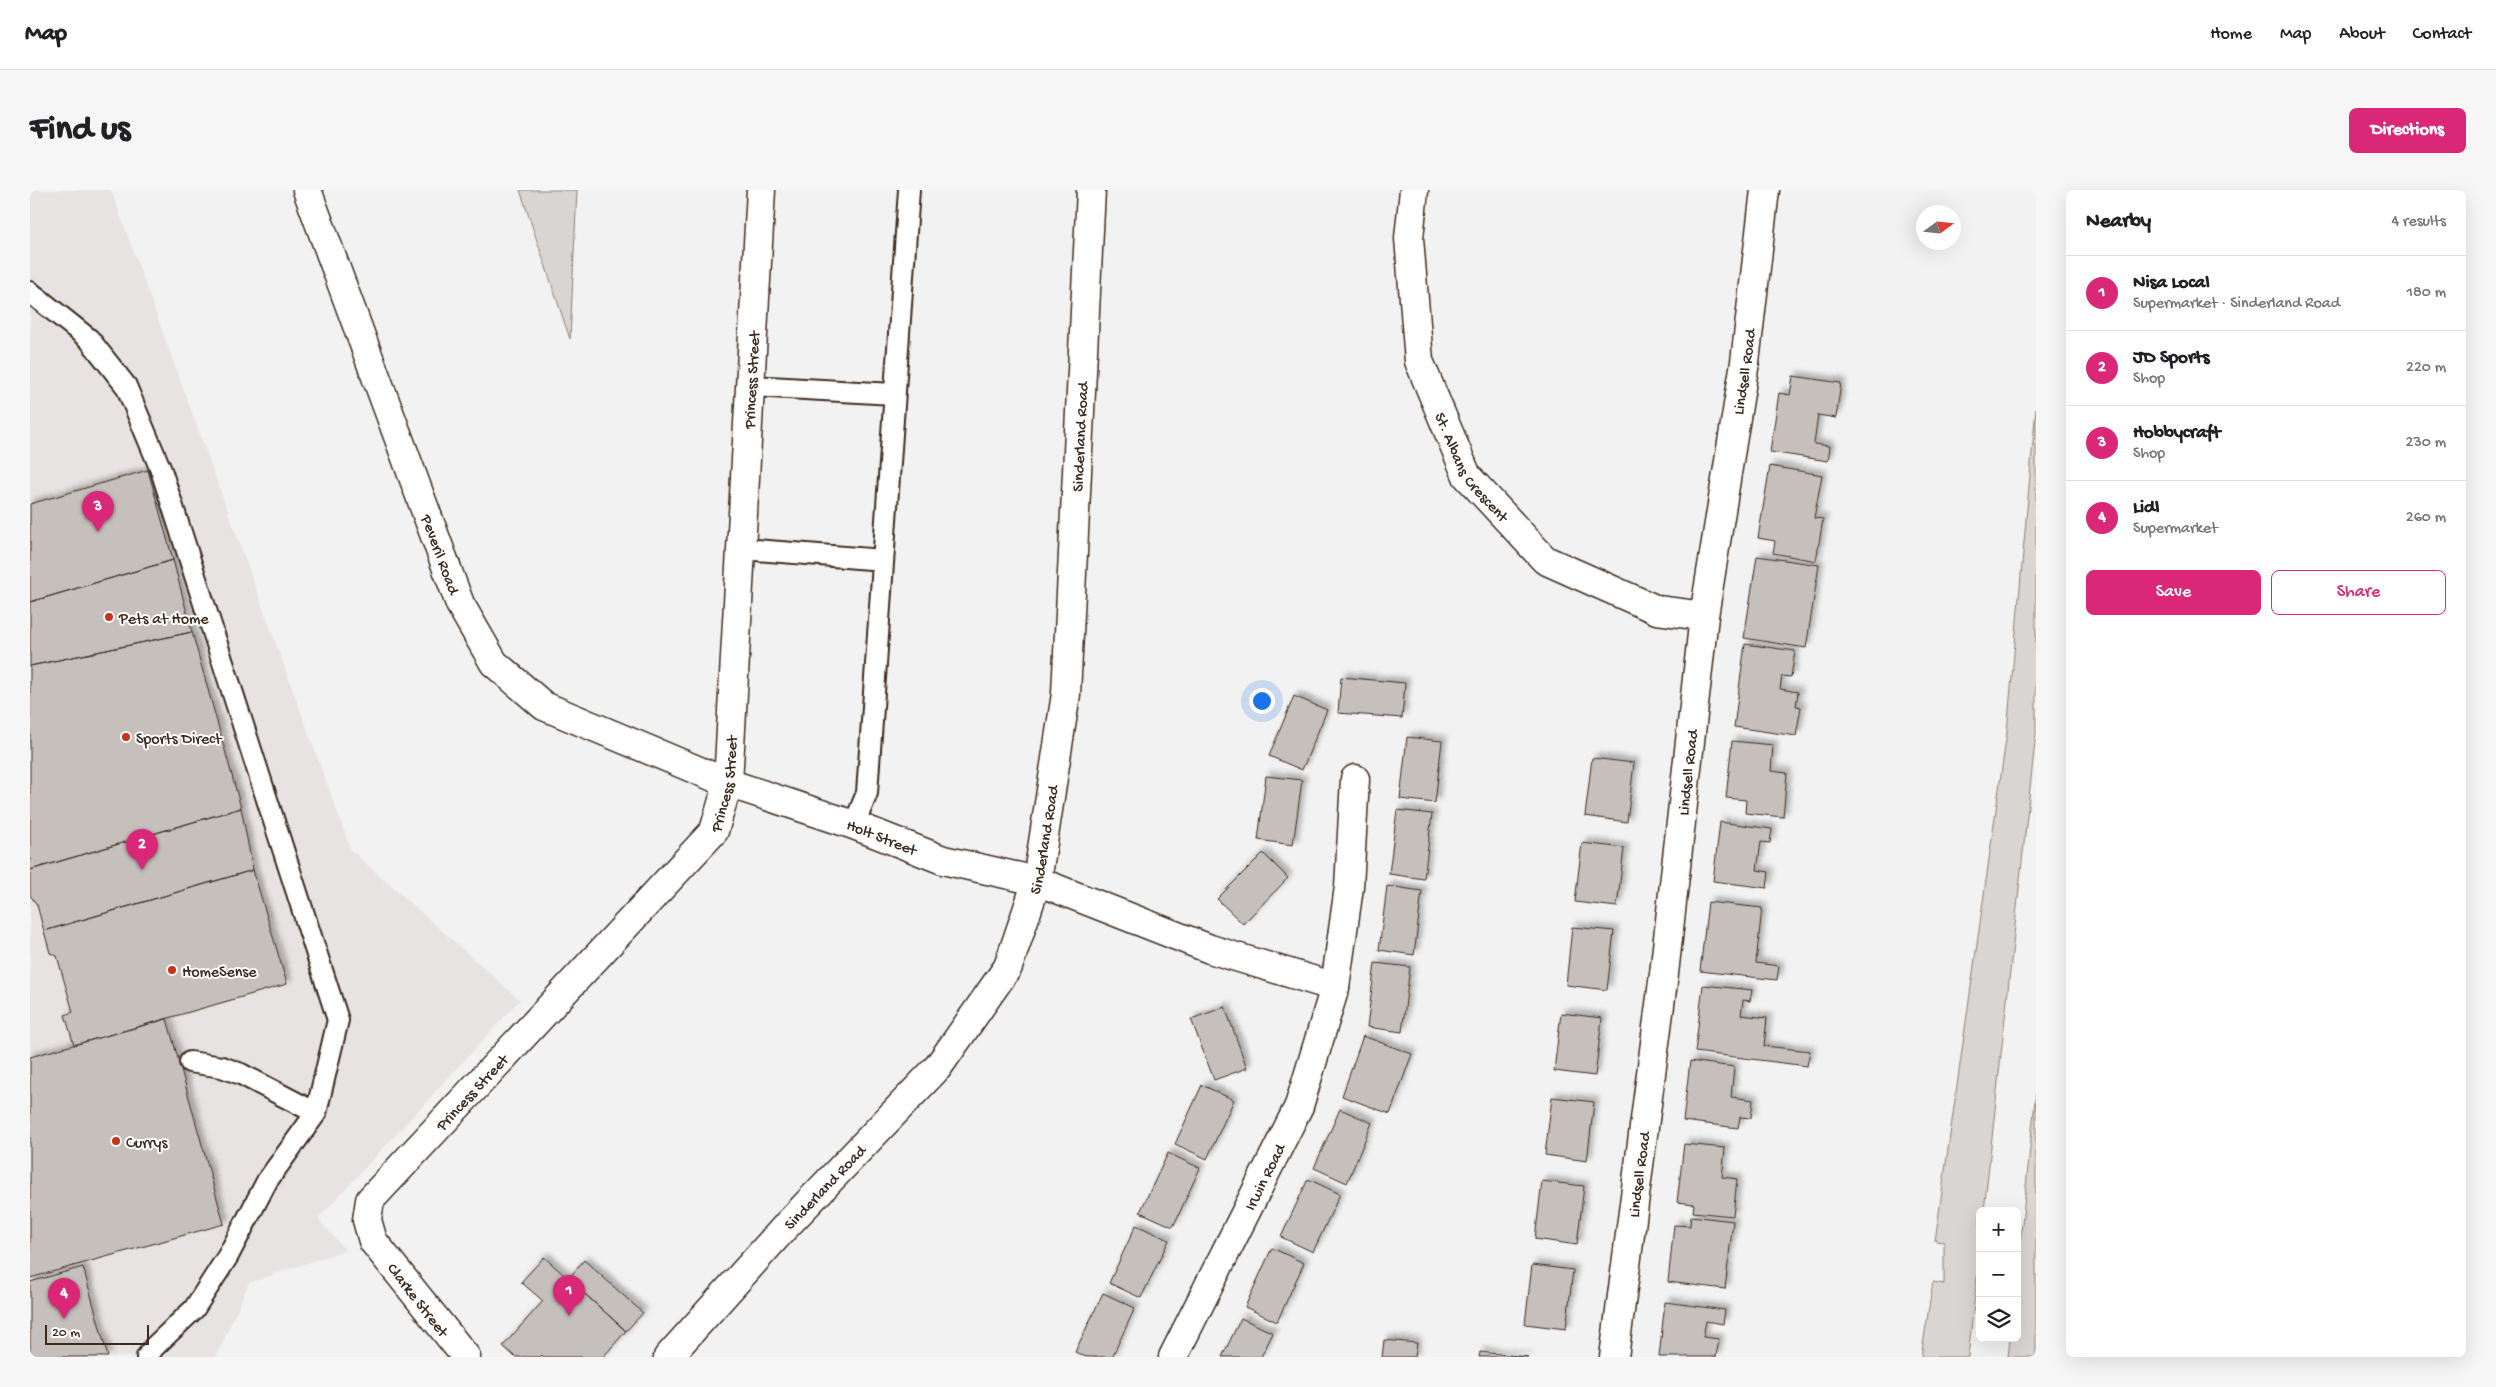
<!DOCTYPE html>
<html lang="en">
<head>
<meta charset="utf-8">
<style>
  body { margin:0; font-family:"Gochi Hand",sans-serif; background:#f6f6f6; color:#202124 }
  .controls { position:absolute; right:15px; bottom:15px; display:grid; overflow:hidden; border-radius:8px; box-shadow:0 5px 20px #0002 }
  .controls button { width:45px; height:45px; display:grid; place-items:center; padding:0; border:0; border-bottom:1px solid #e0e0e0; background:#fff; color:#202124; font:25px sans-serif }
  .compass { position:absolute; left:1886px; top:15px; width:45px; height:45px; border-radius:50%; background:#fff; box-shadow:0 5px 20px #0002; rotate:75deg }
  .scale { position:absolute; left:15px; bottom:12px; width:104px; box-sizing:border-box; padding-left:5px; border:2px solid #3b2a1e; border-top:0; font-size:14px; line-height:18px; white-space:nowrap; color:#3b2a1e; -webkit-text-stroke:4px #fff; paint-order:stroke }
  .you { position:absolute; left:1231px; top:510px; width:18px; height:18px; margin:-12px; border:4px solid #fff; border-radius:50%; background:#1a73e8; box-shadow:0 0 0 8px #1a73e833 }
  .badge { display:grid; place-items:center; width:32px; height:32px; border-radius:50%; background:#db2777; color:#fff; font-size:16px; font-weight:700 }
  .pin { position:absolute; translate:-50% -41px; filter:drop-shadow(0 1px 2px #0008) }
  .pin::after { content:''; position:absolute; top:26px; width:18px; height:15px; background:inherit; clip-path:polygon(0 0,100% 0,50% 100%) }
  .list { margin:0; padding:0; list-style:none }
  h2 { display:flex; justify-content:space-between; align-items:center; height:65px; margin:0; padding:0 20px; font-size:21px }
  h2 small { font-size:16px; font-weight:400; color:#757577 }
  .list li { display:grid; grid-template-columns:32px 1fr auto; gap:15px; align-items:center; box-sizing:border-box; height:75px; padding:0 20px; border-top:1px solid #e0e0e0 }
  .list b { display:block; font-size:19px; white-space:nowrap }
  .list p { margin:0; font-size:16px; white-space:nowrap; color:#757577 }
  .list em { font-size:16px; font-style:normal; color:#757577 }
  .actions { display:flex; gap:10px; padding:15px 20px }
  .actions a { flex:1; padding:11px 0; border:1px solid #db2777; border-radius:8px; text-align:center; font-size:18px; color:#db2777 }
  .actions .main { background:#db2777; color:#fff }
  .icon { flex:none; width:28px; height:28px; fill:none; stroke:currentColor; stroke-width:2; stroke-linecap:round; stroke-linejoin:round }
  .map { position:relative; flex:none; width:2006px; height:1167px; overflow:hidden; border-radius:8px }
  header { display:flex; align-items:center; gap:30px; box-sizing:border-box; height:70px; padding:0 25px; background:#fff; border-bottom:1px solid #e0e0e0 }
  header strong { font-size:24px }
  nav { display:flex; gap:28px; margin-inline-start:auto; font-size:18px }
  .intro { display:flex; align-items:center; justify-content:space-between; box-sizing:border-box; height:120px; padding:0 30px }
  h1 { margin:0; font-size:35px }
  .button { padding:12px 22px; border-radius:8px; background:#db2777; color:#fff; font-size:18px; font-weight:700 }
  main { display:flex; gap:30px; padding:0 30px }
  aside { flex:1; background:#fff; border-radius:8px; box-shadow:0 5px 20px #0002 }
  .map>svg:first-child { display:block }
  .built { fill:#e6e3e2 }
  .green { fill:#d8d5d2; stroke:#8a8078 }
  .building { fill:#c6c0bd; stroke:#3b2a1e; filter:url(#shadow) }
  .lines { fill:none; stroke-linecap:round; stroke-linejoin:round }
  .service-casing { stroke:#3b2a1e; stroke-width:24 }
  .minor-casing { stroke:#3b2a1e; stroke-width:31 }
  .tertiary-casing { stroke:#3b2a1e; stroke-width:31 }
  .service { stroke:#fff; stroke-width:20 }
  .minor { stroke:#fff; stroke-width:28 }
  .tertiary { stroke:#fff; stroke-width:28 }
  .poi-dot { fill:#c8321e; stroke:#fff; stroke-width:2 }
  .labels { text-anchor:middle; stroke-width:4; stroke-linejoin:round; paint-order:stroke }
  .street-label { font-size:16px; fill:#3b2a1e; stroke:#fff }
  .poi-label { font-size:16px; fill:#3b2a1e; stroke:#fff; text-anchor:start }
</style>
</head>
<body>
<header>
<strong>Map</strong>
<nav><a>Home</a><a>Map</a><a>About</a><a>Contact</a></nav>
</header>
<div class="intro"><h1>Find us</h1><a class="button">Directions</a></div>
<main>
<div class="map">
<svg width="2006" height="1167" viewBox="0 0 2006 1167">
  <defs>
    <filter id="shadow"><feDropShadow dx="4.5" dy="-4.5" stdDeviation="2.5" flood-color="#0004"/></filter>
  </defs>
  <rect width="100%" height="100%" fill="#f3f2f2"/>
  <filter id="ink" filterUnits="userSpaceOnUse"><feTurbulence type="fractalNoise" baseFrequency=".02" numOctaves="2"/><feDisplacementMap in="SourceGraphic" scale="10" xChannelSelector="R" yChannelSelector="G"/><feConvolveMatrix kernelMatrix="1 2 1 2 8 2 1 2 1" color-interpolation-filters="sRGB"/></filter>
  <g filter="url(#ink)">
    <path class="built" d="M0,0H81L321,660L490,810L288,1029L315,1060L219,1093L186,1167H0Z"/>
    <path class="green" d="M490,0H547L540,149Z
      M2006,218V543L1954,1021H1950V1061L1938,1167H1891L1903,1092L1914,1094V1052L1905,1051L1977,542Z
      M2006,901V1167H1978L1980,1148H1987V1082Z"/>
    <path class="building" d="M1763,186L1811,193L1806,228L1788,225L1784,254L1800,256L1798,271L1740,262L1749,203L1760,205Z
      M1740,276L1792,285L1784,328L1793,329L1786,371L1743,363L1745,351L1728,348Z
      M118,280L143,370L0,412V314Z
      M1727,366L1789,375L1776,458L1714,448Z
      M143,370L162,442L0,476V412Z
      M162,442L211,618L0,680V476Z
      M1715,454L1765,461L1761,487L1752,486L1750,499L1768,502L1766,516L1771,517L1766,546L1704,537Z
      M1311,487L1375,493L1372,528L1308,523Z
      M1264,506L1297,520L1272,580L1239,566Z
      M1377,547L1412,551L1405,613L1370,609Z
      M1702,551L1743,555L1741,581L1757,583L1753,627L1715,623L1716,610L1696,608Z
      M1562,568L1604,573L1597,632L1555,626Z
      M1236,586L1272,590L1263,655L1228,650Z
      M211,618L223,680L14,741L7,715L0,705V680Z
      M1367,620L1402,624L1394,689L1359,684Z
      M1690,632L1742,639L1740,653L1731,652L1727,680L1739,682L1737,698L1683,691Z
      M1552,653L1594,658L1587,717L1545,712Z
      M1233,663L1258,688L1213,734L1187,709Z
      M223,680L257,794L44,855L35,825L43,822L27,766L20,763L14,741Z
      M1357,696L1392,701L1384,765L1349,760Z
      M1678,712L1732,718L1726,773L1749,776L1747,790L1670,781Z
      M1542,737L1584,741L1577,800L1536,795Z
      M1345,773L1380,777L1372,842L1337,837Z
      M1673,795L1722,800L1720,811L1713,810L1711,825L1737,828L1734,856L1780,861L1777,876L1665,862Z
      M1195,817L1217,878L1184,890L1161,829Z
      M1531,823L1572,828L1565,886L1524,881Z
      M137,829L194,1034L0,1088V867Z
      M1333,846L1382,864L1360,924L1312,906Z
      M1660,871L1704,877L1701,907L1723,910L1721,928L1710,927L1708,938L1653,931Z
      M1172,895L1204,910L1177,969L1145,954Z
      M1522,907L1564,912L1557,971L1515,965Z
      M1310,919L1342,933L1317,993L1284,978Z
      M1654,954L1695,958L1692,987L1707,989L1703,1026L1663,1022L1664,1014L1647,1012Z
      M1138,963L1170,978L1143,1037L1110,1022Z
      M1278,989L1310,1004L1283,1062L1251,1047Z
      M1512,991L1554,996L1547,1055L1505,1049Z
      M1661,1026L1703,1031L1695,1099L1638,1092L1644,1035L1660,1036Z
      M1106,1035L1139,1050L1111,1108L1079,1093Z
      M1242,1058L1274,1073L1247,1132L1215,1117Z
      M514,1067L596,1141L573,1167H514L512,1165L510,1167H485L473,1156L513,1111L491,1092Z
      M554,1070L613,1123L596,1141L538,1089Z
      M1502,1075L1543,1080L1536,1139L1495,1134Z
      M53,1077L78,1167H0V1092Z
      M1073,1103L1105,1118L1082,1167H1056L1045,1162Z
      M1635,1112L1695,1120L1693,1134L1676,1131L1673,1147L1689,1149L1686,1167H1629Z
      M1211,1128L1243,1143L1231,1167H1192Z
      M1354,1150L1387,1153L1385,1167H1352Z
      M1450,1162L1498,1167H1449Z"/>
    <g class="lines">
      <defs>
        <path id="service" d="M0,102L59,149L96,196L131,280L308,830L286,923L211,884L192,877L160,872
          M720,196L864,204
          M713,359L853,370
          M824,635L837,603L879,0
          M117,1167L124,1157L164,1119L198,1066L237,991L286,923"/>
        <g id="minor">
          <path id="s1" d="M277,0L430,414L464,473L514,516L698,593L824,635L913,670L1007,691L1180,759L1305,797"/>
          <path id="s2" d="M1384,0L1379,48L1389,171L1437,286L1515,370L1627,420L1674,426"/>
          <path id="s3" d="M436,1167L343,1051L337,1030L340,1010L684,641L698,593L731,0"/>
          <path id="s4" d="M1143,1167L1269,916L1305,797L1319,697L1325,589"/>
          <path id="s5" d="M1584,1167L1634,784L1674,426L1715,172L1735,0"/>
        </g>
        <g id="tertiary">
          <path id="s6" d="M638,1167L756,1036L908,877L978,777L1007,691L1036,504L1061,0"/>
        </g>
      </defs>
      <use href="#service" class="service-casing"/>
      <use href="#minor" class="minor-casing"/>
      <use href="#tertiary" class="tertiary-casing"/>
      <use href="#service" class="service"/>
      <use href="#minor" class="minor"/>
      <use href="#tertiary" class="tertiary"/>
    </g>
  </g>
  <g class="poi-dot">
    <circle cx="79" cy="427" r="5"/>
    <circle cx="96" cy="547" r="5"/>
    <circle cx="142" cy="780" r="5"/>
    <circle cx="86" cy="951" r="5"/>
  </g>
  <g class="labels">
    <g class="street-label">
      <text dy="6" stroke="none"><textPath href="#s5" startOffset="994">Lindsell Road</textPath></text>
      <text dy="6" stroke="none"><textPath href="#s3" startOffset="1149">Princess Street</textPath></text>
      <text dy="6" stroke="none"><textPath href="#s6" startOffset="1056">Sinderland Road</textPath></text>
      <text dy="6" stroke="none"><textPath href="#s2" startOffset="291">St. Albans Crescent</textPath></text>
      <text dy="6" stroke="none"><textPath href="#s1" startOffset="388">Peveril Road</textPath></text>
      <text dy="6" stroke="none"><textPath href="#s5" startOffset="589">Lindsell Road</textPath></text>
      <text dy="6" stroke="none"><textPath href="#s3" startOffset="744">Princess Street</textPath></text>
      <text dy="6" stroke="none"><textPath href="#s1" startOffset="938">Holt Street</textPath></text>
      <text dy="6" stroke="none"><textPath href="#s6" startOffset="651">Sinderland Road</textPath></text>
      <text dy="6" stroke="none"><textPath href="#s3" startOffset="339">Princess Street</textPath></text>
      <text dy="6" stroke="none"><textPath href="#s5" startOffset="184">Lindsell Road</textPath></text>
      <text dy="6" stroke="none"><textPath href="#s4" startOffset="202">Irwin Road</textPath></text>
      <text dy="6" stroke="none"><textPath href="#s6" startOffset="231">Sinderland Road</textPath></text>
      <text transform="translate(389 1109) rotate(52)" y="6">Clarke Street</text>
    </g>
    <g class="poi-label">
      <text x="89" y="433">Pets at Home</text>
      <text x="106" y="553">Sports Direct</text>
      <text x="152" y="786">HomeSense</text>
      <text x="96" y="957">Currys</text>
    </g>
  </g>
</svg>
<div class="controls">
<button>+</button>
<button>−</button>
<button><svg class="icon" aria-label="layers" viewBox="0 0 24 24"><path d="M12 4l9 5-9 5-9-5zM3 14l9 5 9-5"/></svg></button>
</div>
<svg class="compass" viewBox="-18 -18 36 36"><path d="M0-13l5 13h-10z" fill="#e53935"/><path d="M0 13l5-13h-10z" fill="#757577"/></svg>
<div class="scale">20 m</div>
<div class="you"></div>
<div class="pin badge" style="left:539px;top:1126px">1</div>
<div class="pin badge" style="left:112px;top:680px">2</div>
<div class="pin badge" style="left:68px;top:342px">3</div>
<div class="pin badge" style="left:34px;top:1129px">4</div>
</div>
<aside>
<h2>Nearby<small>4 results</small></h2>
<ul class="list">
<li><span class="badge">1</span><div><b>Nisa Local</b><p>Supermarket · Sinderland Road</p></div><em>180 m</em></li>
<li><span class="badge">2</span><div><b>JD Sports</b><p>Shop</p></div><em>220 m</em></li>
<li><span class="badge">3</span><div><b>Hobbycraft</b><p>Shop</p></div><em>230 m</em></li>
<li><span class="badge">4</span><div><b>Lidl</b><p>Supermarket</p></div><em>260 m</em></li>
</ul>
<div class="actions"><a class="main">Save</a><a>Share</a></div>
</aside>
</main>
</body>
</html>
